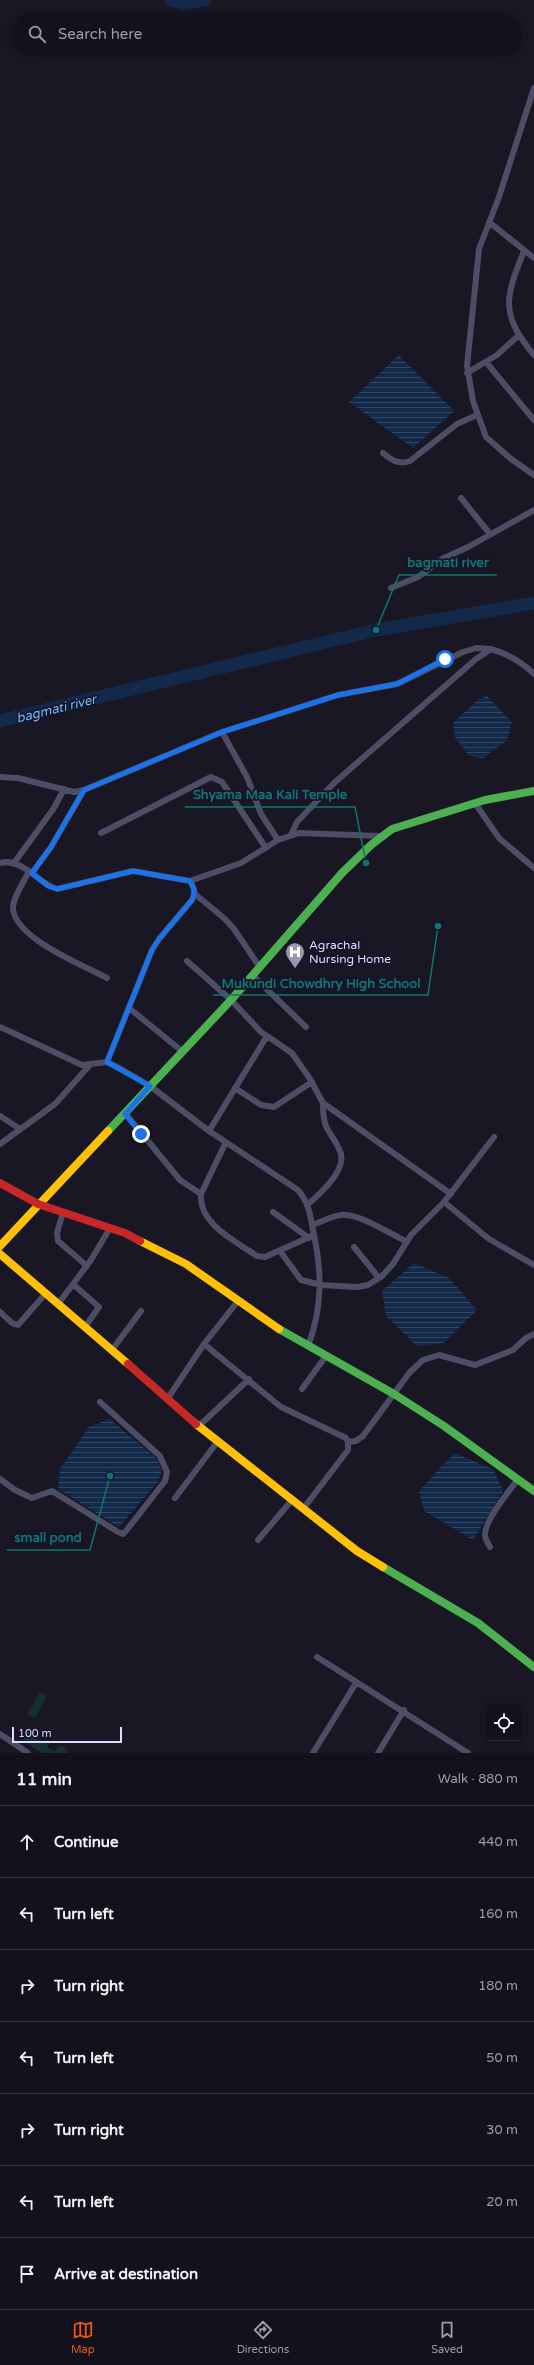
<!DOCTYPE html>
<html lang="en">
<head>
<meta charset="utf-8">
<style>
  body { margin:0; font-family:"Varela Round",sans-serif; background:#1c1a24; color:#f1f3f6 }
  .controls { position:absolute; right:12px; bottom:12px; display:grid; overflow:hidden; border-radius:4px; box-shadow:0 2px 6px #0003 }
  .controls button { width:36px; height:36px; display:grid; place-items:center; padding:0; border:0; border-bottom:1px solid #32313a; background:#13111b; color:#f1f3f6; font:20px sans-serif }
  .scale { position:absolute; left:12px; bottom:10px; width:110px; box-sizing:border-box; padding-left:4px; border:2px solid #dedbfe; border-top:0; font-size:11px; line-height:14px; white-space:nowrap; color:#dedbfe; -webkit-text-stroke:3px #151229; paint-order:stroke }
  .stop { position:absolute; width:12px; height:12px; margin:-9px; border:3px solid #1a73e8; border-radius:50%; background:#fff }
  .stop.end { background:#1a73e8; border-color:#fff; box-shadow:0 1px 4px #0008 }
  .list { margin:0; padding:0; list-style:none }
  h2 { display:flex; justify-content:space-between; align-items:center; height:52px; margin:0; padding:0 16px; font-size:17px }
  h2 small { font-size:13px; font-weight:400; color:#9d9da3 }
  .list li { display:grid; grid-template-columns:26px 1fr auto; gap:12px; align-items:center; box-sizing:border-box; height:72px; padding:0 16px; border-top:1px solid #32313a }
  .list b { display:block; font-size:15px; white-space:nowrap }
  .list em { font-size:13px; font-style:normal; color:#9d9da3 }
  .icon { flex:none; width:22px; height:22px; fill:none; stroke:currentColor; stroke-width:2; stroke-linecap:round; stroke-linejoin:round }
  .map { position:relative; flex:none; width:534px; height:1753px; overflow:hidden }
  .search { position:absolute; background:#13111b; box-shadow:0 2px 6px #0003; left:12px; right:12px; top:12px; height:44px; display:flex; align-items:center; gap:10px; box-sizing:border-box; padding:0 14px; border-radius:22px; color:#9d9da3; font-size:15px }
  .sheet { height:556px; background:#13111b }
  nav { display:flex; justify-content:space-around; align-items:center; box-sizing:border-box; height:56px; border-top:1px solid #32313a; background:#13111b; font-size:11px; color:#9d9da3 }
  nav a { display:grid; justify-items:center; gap:2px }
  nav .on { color:#ea580c }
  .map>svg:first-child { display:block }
  .green { fill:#162f2f }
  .water { fill:url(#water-rules) }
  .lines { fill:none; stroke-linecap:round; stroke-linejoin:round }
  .river { stroke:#12294a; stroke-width:13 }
  .street { stroke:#4d4d65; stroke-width:6 }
  .fast { stroke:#4caf50; stroke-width:8 }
  .slow { stroke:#ffc107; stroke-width:8 }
  .jam { stroke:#c62828; stroke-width:8 }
  .route { stroke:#1a73e8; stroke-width:5 }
  .labels { text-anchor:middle; stroke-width:3.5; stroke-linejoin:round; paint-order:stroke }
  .poi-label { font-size:12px; fill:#dedbfe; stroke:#151229; text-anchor:start }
  .water-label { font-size:13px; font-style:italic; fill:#6dbffa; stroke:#151229 }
  .leader { fill:none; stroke:#0f766e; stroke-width:1.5 }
  .callout-dot { fill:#0f766e; stroke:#151229; stroke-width:1.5 }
  .callout-label { font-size:13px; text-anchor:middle; font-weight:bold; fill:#0f766e; stroke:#151229; stroke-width:3.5; stroke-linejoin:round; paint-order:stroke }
</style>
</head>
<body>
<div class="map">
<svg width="534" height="1753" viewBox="0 0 534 1753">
  <defs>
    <pattern id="water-rules" width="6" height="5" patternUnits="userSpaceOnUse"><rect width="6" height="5" fill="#12294a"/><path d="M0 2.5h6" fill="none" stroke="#344765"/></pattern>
  </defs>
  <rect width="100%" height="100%" fill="#191724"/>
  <path class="green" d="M40,1692L47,1696L35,1718L27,1714Z
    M31,1727L36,1730L32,1737L49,1743L47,1748L56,1751L59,1745L68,1748L67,1753H42L23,1741Z"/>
  <path class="water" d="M399,355L454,411L413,448L349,402Z
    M487,696L512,722L507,740L483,758L469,756L455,737L453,723L479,699Z
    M414,1263L449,1278L477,1310L444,1343L417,1346L386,1316L382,1291Z
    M110,1419L157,1459L162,1471L158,1482L119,1527L58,1489L60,1469L89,1427Z
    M454,1453L493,1469L503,1491L473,1540L424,1511L419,1491Z"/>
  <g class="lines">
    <path class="river" d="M171,0L183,3L205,0
      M0,721L376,630L534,603"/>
    <path class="street" d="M534,88L499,197L479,249L467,366L473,401L486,437L511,459L534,475
      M489,222L534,258
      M524,251C505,298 500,314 534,355
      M486,362L534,420
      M467,373L497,355L519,335
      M383,453C391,460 399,465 410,461L457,424L477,415
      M461,498L490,534
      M391,588L418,577L442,559L468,547L534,510
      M222,732L247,777L261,814L278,840
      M0,777L18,778L74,792L84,790L222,732L338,695L397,684L463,652L476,648L491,649
      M475,803L499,838L534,868
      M101,833L211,777L222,782L266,848
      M291,835L297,822L334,783L476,659L491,649C508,654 521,661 534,674
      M0,863C21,857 38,883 57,889L133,871L190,881L241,863L278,840L299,833L380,836
      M14,863L54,808L64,789
      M29,871C24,882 13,897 13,908C14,938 83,965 107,978
      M32,873L51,847L84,790
      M195,894L225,919L234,929L259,966
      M187,961L231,1000L261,1032L292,1053L310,1079L323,1103L451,1194
      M252,975L306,1027
      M129,1008L183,1052
      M0,1027L82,1065L107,1062L121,1069L150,1086L209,1131L298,1190C309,1203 310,1214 313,1230C322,1270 323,1307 308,1346
      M107,1062L152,950L159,939L192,900C196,892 194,888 190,881
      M235,1088L261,1105L274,1107L312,1082
      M125,1113L180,1180L201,1194
      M0,1116L20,1129
      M209,1131L267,1036
      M226,1142L201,1194C198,1224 237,1242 257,1256L265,1257L314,1235
      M0,1144L55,1104L89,1066
      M444,1202L489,1239L534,1265
      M308,1204C320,1194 348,1169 340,1151C330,1128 323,1133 323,1103
      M63,1212L57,1233L58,1241L87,1266
      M273,1212L309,1238
      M312,1225C321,1222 332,1216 341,1215C359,1213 391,1234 407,1242
      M354,1247L379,1278
      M280,1251L301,1280L321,1285L358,1287L368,1285L382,1276L393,1264L411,1235L444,1202L494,1137
      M74,1285L99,1307L85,1327
      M58,1304L91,1260L110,1228
      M0,1312L12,1323L18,1325L46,1293
      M204,1344L281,1407L346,1438L348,1442V1450L303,1509
      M112,1350L141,1311
      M302,1389L326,1356
      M168,1398L204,1344L238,1301
      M199,1426L249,1379
      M348,1442L356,1441L363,1436L410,1372L423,1360L439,1355L475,1365L513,1350L526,1338L534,1334
      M0,1479L15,1490L32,1498L52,1491L118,1532L123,1534L126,1531L165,1481L167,1472L160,1456L100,1402
      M175,1498L218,1441
      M258,1540L292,1500
      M490,1547C488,1543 485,1539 485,1535C485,1519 509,1492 518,1479
      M317,1657L468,1753
      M0,1734L28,1753
      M313,1753L356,1683
      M378,1753L404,1710"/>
    <path class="fast" d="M108,1131L231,1000L342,873L371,845L392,829L485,800L534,791
      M279,1329L394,1394L444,1426L534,1491
      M383,1567L478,1623L534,1667"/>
    <path class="slow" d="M140,1241L186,1264L279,1329
      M0,1246L108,1131
      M0,1254L128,1364
      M196,1424L357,1551L383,1567"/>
    <path class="jam" d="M0,1183L38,1204L125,1233L140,1241
      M128,1364L196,1424"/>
  </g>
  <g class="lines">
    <path class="route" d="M141,1134L125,1114L150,1086L107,1062L152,950L159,939L192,900C196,892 194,888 190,881L133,871L57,889L48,886L32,873L51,847L84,790L222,732L338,695L397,684L445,659"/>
  </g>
  <defs>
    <symbol id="hospital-pin" viewBox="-11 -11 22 30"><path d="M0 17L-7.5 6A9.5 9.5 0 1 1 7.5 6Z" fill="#9996b2" stroke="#151229"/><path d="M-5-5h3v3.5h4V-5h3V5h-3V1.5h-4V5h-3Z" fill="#fff"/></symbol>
  </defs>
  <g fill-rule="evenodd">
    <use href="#hospital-pin" x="284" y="941" width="22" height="30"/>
  </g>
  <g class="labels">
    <g class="poi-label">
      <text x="309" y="949">Agrachal<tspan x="309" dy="14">Nursing Home</tspan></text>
    </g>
    <g class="water-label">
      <text transform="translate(56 708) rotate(-14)" y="5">bagmati river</text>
    </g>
  </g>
  <path class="leader" d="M376 630L399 575H497M366 863L355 807H185M438 926L428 995H213M110 1476L90 1550H7"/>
  <g class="callout-dot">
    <circle cx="376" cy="630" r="4"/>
    <circle cx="366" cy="863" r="4"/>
    <circle cx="438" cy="926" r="4"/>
    <circle cx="110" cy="1476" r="4"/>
  </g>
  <g class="callout-label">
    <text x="448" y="567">bagmati river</text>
    <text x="270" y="799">Shyama Maa Kali Temple</text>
    <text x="321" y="988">Mukundi Chowdhry High School</text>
    <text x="48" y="1542">small pond</text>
  </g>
</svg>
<div class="controls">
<button><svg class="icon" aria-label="locate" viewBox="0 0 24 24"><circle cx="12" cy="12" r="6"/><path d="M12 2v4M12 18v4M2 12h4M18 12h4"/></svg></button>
</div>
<div class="scale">100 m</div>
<div class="stop" style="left:445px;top:659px"></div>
<div class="stop end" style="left:141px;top:1134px"></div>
<div class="search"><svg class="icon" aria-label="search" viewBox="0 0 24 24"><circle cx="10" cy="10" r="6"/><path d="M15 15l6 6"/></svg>Search here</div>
</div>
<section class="sheet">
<h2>11 min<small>Walk · 880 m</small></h2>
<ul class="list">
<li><svg class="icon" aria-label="ahead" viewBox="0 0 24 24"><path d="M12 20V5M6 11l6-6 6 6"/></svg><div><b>Continue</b></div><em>440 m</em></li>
<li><svg class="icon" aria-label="left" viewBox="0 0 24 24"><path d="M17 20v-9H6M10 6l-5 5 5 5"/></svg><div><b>Turn left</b></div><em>160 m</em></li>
<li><svg class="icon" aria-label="right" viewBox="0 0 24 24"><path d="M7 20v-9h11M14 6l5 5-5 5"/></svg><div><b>Turn right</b></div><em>180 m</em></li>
<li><svg class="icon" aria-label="left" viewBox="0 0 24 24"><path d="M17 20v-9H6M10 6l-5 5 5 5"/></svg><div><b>Turn left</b></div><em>50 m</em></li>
<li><svg class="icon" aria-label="right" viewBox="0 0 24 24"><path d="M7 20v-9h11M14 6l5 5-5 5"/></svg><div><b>Turn right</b></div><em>30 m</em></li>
<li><svg class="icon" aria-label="left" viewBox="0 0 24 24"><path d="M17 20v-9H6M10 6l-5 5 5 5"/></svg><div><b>Turn left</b></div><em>20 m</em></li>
<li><svg class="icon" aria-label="arrive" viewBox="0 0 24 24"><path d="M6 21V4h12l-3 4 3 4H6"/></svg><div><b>Arrive at destination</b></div></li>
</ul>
</section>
<nav>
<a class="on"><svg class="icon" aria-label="map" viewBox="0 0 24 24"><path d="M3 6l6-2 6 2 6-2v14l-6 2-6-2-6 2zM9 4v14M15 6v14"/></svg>Map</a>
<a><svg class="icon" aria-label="directions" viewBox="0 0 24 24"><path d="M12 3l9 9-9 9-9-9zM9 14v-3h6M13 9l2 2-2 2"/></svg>Directions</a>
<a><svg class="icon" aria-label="saved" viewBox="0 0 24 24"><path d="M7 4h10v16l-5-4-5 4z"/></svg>Saved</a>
</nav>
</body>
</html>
